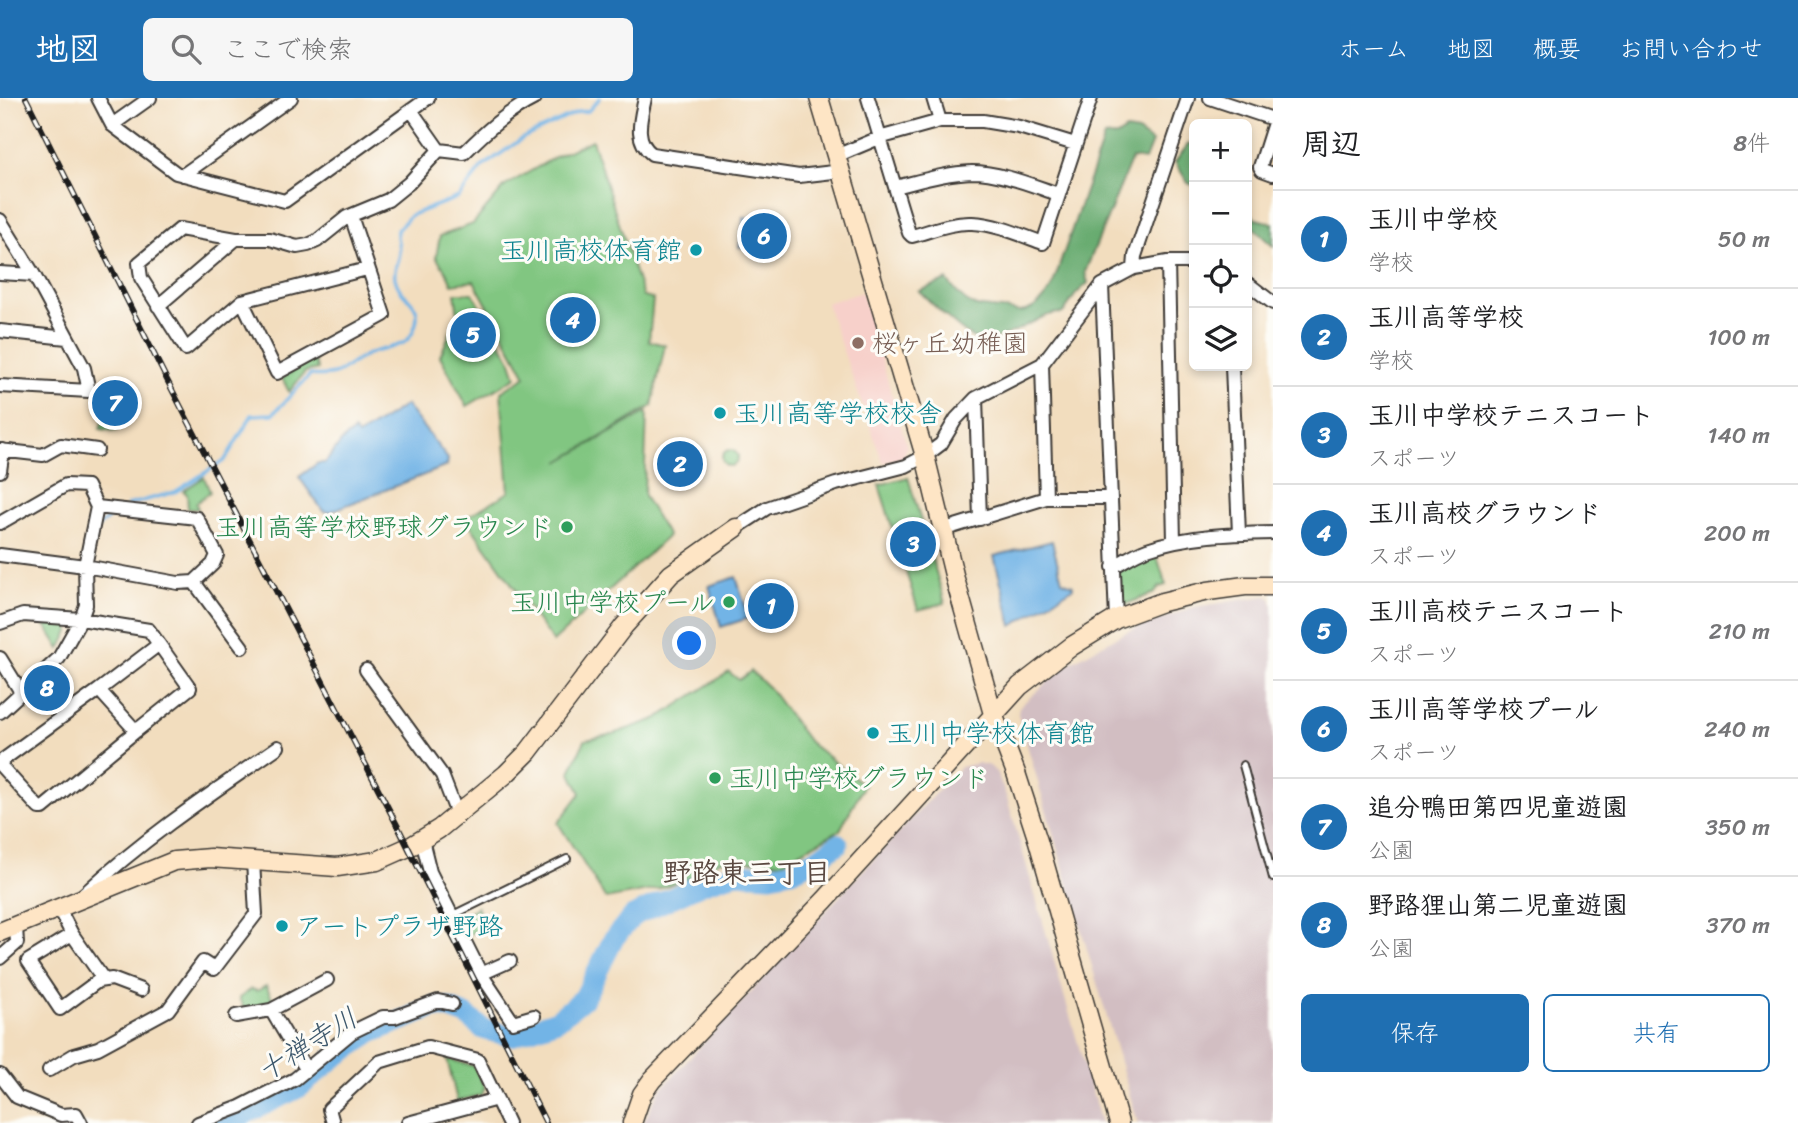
<!DOCTYPE html>
<html lang="ja">
<head>
<meta charset="utf-8">
<style>
  body { margin:0; font-family:Sriracha,"Klee One",sans-serif; background:#f6f6f6; color:#202124 }
  .controls { position:absolute; right:21px; top:21px; display:grid; overflow:hidden; border-radius:10px; box-shadow:0 4px 10px #0003 }
  .controls button { width:63px; height:63px; display:grid; place-items:center; padding:0; border:0; border-bottom:2px solid #e0e0e0; background:#fff; color:#202124; font:35px sans-serif }
  .you { position:absolute; left:690px; top:546px; width:24px; height:24px; margin:-18px; border:5px solid #fff; border-radius:50%; background:#1a73e8; box-shadow:0 0 0 10px #1a73e833 }
  .badge { display:grid; place-items:center; width:46px; height:46px; border-radius:50%; background:#1f6fb2; color:#fff; font-size:23px; font-weight:700 }
  .pin { position:absolute; translate:-50% -50%; border:4px solid #fff; box-shadow:0 2px 7px #0006 }
  .list { margin:0; padding:0; list-style:none }
  h2 { display:flex; justify-content:space-between; align-items:center; height:91px; margin:0; padding:0 28px; font-size:30px }
  h2 small { font-size:23px; font-weight:400; color:#757577 }
  .list li { display:grid; grid-template-columns:46px 1fr auto; gap:21px; align-items:center; box-sizing:border-box; height:98px; padding:0 28px; border-top:2px solid #e0e0e0 }
  .list b { display:block; font-size:26px; white-space:nowrap }
  .list p { margin:0; font-size:23px; white-space:nowrap; color:#757577 }
  .list em { font-size:23px; font-style:normal; color:#757577 }
  .actions { display:flex; gap:14px; padding:21px 28px }
  .actions a { flex:1; padding:16px 0; border:2px solid #1f6fb2; border-radius:10px; text-align:center; font-size:24px; color:#1f6fb2 }
  .actions .main { background:#1f6fb2; color:#fff }
  .icon { flex:none; width:38px; height:38px; fill:none; stroke:currentColor; stroke-width:2; stroke-linecap:round; stroke-linejoin:round }
  .map { position:relative; flex:none; width:1273px; height:1025px; overflow:hidden }
  header { display:flex; align-items:center; gap:42px; box-sizing:border-box; height:98px; padding:0 35px; background:#1f6fb2; color:#fff }
  header strong { font-size:33px }
  nav { display:flex; gap:38px; margin-inline-start:auto; font-size:24px }
  .search { width:490px; height:63px; background:#f6f6f6; display:flex; align-items:center; gap:18px; box-sizing:border-box; padding:0 24px; border-radius:10px; color:#757577; font-size:26px }
  main { display:flex }
  aside { flex:1; background:#fff }
  .map>svg:first-child { display:block }
  .built { fill:#f7d0ca }
  .industrial { fill:#d2bec2 }
  .green { fill:#81c681; stroke:#4e714e; stroke-width:2 }
  .forest { fill:#68ab6f; stroke:#426446; stroke-width:2 }
  .water { fill:#72b4e6; stroke:#476881; stroke-width:2 }
  .lines { fill:none; stroke-linecap:round; stroke-linejoin:round }
  .stream { stroke:#72b4e6; stroke-width:3.5 }
  .river { stroke:#72b4e6; stroke-width:21 }
  .lane-casing { stroke:#3c3934; stroke-width:10 }
  .street-casing { stroke:#3c3934; stroke-width:16 }
  .secondary-casing { stroke:#3c3934; stroke-width:21 }
  .lane { stroke:#fff; stroke-width:6 }
  .street { stroke:#fff; stroke-width:12 }
  .secondary { stroke:#fee5c5; stroke-width:18 }
  .rail-casing { stroke:#1c1c1c; stroke-width:6 }
  .rail { stroke:#fdfcf7; stroke-width:3.5; stroke-dasharray:10; stroke-linecap:butt }
  .culture-dot { fill:#0f9aa8; stroke:#fdfcf7; stroke-width:2.5 }
  .education-dot { fill:#8d6e63; stroke:#fdfcf7; stroke-width:2.5 }
  .leisure-dot { fill:#2e9e5b; stroke:#fdfcf7; stroke-width:2.5 }
  .labels { text-anchor:middle; stroke-width:6; stroke-linejoin:round; paint-order:stroke }
  .culture-label { font-size:26px; fill:#0d838f; stroke:#fdfcf7; text-anchor:start }
  .education-label { font-size:26px; fill:#785e54; stroke:#fdfcf7; text-anchor:start }
  .leisure-label { font-size:26px; fill:#27864d; stroke:#fdfcf7; text-anchor:end }
  .neighbourhood-label { font-size:28px; font-weight:bold; fill:#5a4941; stroke:#fdfcf7 }
  .water-label { font-size:28px; font-style:italic; fill:#3e596d; stroke:#fdfcf7 }
</style>
</head>
<body>
<header>
<strong>地図</strong>
<div class="search"><svg class="icon" aria-label="search" viewBox="0 0 24 24"><circle cx="10" cy="10" r="6"/><path d="M15 15l6 6"/></svg>ここで検索</div>
<nav><a>ホーム</a><a>地図</a><a>概要</a><a>お問い合わせ</a></nav>
</header>
<main>
<div class="map">
<svg width="1273" height="1025" viewBox="0 0 1273 1025">
  <rect width="100%" height="100%" fill="#fdfcf7"/>
  <filter id="ink" filterUnits="userSpaceOnUse"><feTurbulence type="fractalNoise" baseFrequency=".0143" numOctaves="2"/><feDisplacementMap in="SourceGraphic" scale="14" xChannelSelector="R" yChannelSelector="G"/><feConvolveMatrix kernelMatrix="1 2 1 2 8 2 1 2 1" color-interpolation-filters="sRGB"/></filter>
  <filter id="wash" filterUnits="userSpaceOnUse"><feTurbulence type="fractalNoise" baseFrequency=".00686" numOctaves="4" result="noise"/><feDisplacementMap in="SourceGraphic" scale="28" xChannelSelector="R" yChannelSelector="G"/><feGaussianBlur stdDeviation="1.57" result="paint"/><feColorMatrix in="noise" values="0 0 0 0 0 0 0 0 0 0 0 0 0 0 0 0 0 1.4 0 .05"/><feComposite in="paint" operator="in"/></filter>
  <g filter="url(#wash)">
    <rect width="100%" height="100%" fill="#f2ddbe"/>
    <path class="built" d="M862,194L907,349L903,360L883,365L826,205Z"/>
    <path class="industrial" d="M1266,498L1271,500L1273,507V1025H1138L1018,616L1019,609L1068,566L1126,534L1194,509Z
      M978,665L990,668L997,675L1007,700L1101,1025H643L659,993L886,748L960,669Z"/>
    <path class="green" d="M592,42L643,199L653,201L649,243L665,247L652,308L559,364L647,314L644,398L668,438L553,544L465,420L509,394L501,294L526,278L474,183L452,186L447,175L436,159L440,138L473,126L505,88L557,58Z
      M455,195H473L510,261L516,279L467,308L440,258L458,217Z
      M313,260L318,271L305,274L289,294L282,280Z
      M122,286L132,317L116,333L100,331L105,317L100,293Z
      M722 360a8 8 0 1 1 16 0a8 8 0 1 1-16 0Z
      M204,379L210,394L196,405L198,411H188L187,396L183,393Z
      M908,379L945,505L918,512L879,387Z
      M1155,452L1166,487L1159,489L1155,495L1121,508L1119,471Z
      M42,522L66,525L70,532L60,551Z
      M60,571L69,580L33,606L28,600Z
      M751,573L769,590L809,644L864,687L840,732L782,764L721,762L694,778L658,791L606,801L558,725L581,695L570,674L585,642L613,636L656,621L729,574L739,582Z
      M477,809L486,828L468,837L457,820Z
      M266,888L275,906L245,912L239,900L252,891L257,893Z
      M447,961L474,968L485,990L481,997L457,1003Z"/>
    <path class="forest" d="M1126,32L1138,34L1152,44L1145,62L1132,60L1085,174L1088,185L1076,196L1063,215C1047,215 1040,221 1027,227C1013,235 990,245 974,240C962,235 929,203 919,193L947,182C967,209 972,209 1004,211C1009,211 1014,214 1020,214C1036,212 1047,199 1053,186L1104,39L1117,38Z
      M1189,45L1194,48V88L1188,85L1175,64Z
      M1247,111L1256,121L1273,125V148C1261,137 1247,128 1247,111Z"/>
    <path class="water" d="M744,119L789,127L783,157L739,149Z
      M406,307L448,361L447,368L329,414L323,413L299,379L318,365H325L342,343L354,333L358,338Z
      M1052,443L1062,483L1073,487V490L1012,528L994,458Z
      M736,479L749,520L721,529L709,488Z"/>
    <g class="lines">
      <path class="stream" d="M128,407L175,394L225,362L252,317L273,316L310,277C342,280 340,271 364,258C376,251 393,251 405,244C410,240 412,237 414,231C426,202 399,202 395,180C393,171 399,162 399,153C399,146 396,139 397,132L411,117L459,99L482,69L523,40L578,14L588,13L600,0
        M98,429L115,415
        M89,519L92,499
        M65,561L86,526
        M0,623L16,607"/>
      <path class="river" d="M221,1025L239,1019L300,989L333,961L371,935L435,909L447,910L466,917L483,931L511,938L557,922L584,900L614,840L633,818L704,785L735,775L771,777L791,773L815,762L838,746"/>
    </g>
  </g>
  <g filter="url(#ink)">
    <g class="lines">
      <defs>
        <path id="lane" d="M1243,667L1273,780
          M453,817L567,761"/>
        <path id="street" d="M98,0L112,27L176,75L285,103L428,0
          M645,0C641,20 633,42 652,56L799,78L842,73
          M868,0L909,135L912,138C931,133 952,124 972,125C996,126 1021,137 1043,145L1091,0
          M933,0L940,23H983L1019,29L1075,46
          M1210,0L1273,21
          M411,12L439,52L464,55C486,33 507,14 535,0
          M112,27L150,0
          M1273,28L1260,69L1262,72L1273,76
          M836,58L879,40L940,23
          M183,77L291,0
          M895,89C920,83 946,75 972,74C1000,74 1031,87 1058,96
          M351,118L384,217L277,275L242,203L367,171
          M0,122L34,177L84,270L89,293L0,288
          M1168,164L1174,443
          M1134,170L1135,158L1188,0
          M0,175L34,177
          M1247,185L1273,205
          M1102,187L1116,521
          M242,203L186,251L141,180L139,165L180,131L236,141H270L297,149L308,147L317,143L347,119L388,102L409,85L439,52
          M158,208L236,141
          M0,233L67,240
          M1042,266L1046,400
          M1232,268L1239,436
          M976,300L980,421
          M0,352L43,357L61,347L97,352
          M0,373L3,352
          M0,425L66,387L87,388L97,409L85,468L86,507L81,521L59,560L0,614
          M736,430L767,410L836,386L906,368L925,358L941,346L956,321L976,300L1042,266L1102,187L1134,170L1168,164H1194
          M942,432L1046,400H1110
          M0,457L85,468L178,485L194,484L213,466L217,457L197,420L97,409
          M1113,469C1124,463 1135,455 1147,451C1187,437 1231,436 1273,435
          M194,484L242,549
          M0,525L23,517L81,521L149,532L190,590L136,633
          M0,560L21,594
          M366,572L442,677L457,716
          M99,592L158,547
          M0,664L99,592L136,633L43,710H39L0,667
          M422,742L430,774L481,876L513,924L534,918
          M83,797C143,741 210,696 278,649
          M59,811L72,836L104,882
          M72,836L28,863L60,911L98,883L112,881L141,892
          M0,860L17,845L16,829
          M481,876L510,863
          M271,912L306,971
          M236,918L271,912L327,882
          M49,972L74,957L98,950L168,912L203,864L214,871L256,816L253,763
          M0,977L17,999L61,1017L76,1016L81,1025
          M198,1025L240,1009L295,981L352,934L383,919H395L438,903L452,906
          M333,1025L329,1011L379,964L428,949L478,962L508,1025
          M408,1025L497,1001"/>
        <path id="secondary" d="M819,0L925,358L955,481L993,616L1016,675L1038,743L1119,1025
          M0,834L174,763L210,760L337,769L377,763L413,747L439,731L506,676L528,654L624,528L671,476L736,430
          M632,1025L642,996L652,982L825,802L1020,588L1072,548L1116,521L1162,504L1208,493L1245,488H1273"/>
      </defs>
      <use href="#lane" class="lane-casing"/>
      <use href="#street" class="street-casing"/>
      <use href="#secondary" class="secondary-casing"/>
      <use href="#lane" class="lane"/>
      <use href="#street" class="street"/>
      <use href="#secondary" class="secondary"/>
      <defs>
        <path id="rail" d="M26,0L166,280L397,727L546,1025"/>
      </defs>
      <use href="#rail" class="rail-casing"/>
      <use href="#rail" class="rail"/>
    </g>
  </g>
  <g class="culture-dot">
    <circle cx="696" cy="152" r="7"/>
    <circle cx="720" cy="315" r="7"/>
    <circle cx="873" cy="635" r="7"/>
    <circle cx="282" cy="828" r="7"/>
  </g>
  <circle class="education-dot" cx="858" cy="245" r="7"/>
  <g class="leisure-dot">
    <circle cx="567" cy="429" r="7"/>
    <circle cx="729" cy="504" r="7"/>
    <circle cx="715" cy="680" r="7"/>
  </g>
  <g class="labels">
    <g class="culture-label">
      <text x="682" y="161" text-anchor="end">玉川高校体育館</text>
      <text x="734" y="324">玉川高等学校校舎</text>
      <text x="887" y="644">玉川中学校体育館</text>
      <text x="296" y="837">アートプラザ野路</text>
    </g>
    <g class="education-label">
      <text x="872" y="254">桜ヶ丘幼稚園</text>
    </g>
    <g class="leisure-label">
      <text x="553" y="438">玉川高等学校野球グラウンド</text>
      <text x="715" y="513">玉川中学校プール</text>
      <text x="729" y="689" text-anchor="start">玉川中学校グラウンド</text>
    </g>
    <g class="neighbourhood-label">
      <text x="747" y="784">野路東三丁目</text>
    </g>
    <g class="water-label">
      <text transform="translate(307 946) rotate(-32)" y="10">十禅寺川</text>
    </g>
  </g>
</svg>
<div class="controls">
<button>+</button>
<button>−</button>
<button><svg class="icon" aria-label="locate" viewBox="0 0 24 24"><circle cx="12" cy="12" r="6"/><path d="M12 2v4M12 18v4M2 12h4M18 12h4"/></svg></button>
<button><svg class="icon" aria-label="layers" viewBox="0 0 24 24"><path d="M12 4l9 5-9 5-9-5zM3 14l9 5 9-5"/></svg></button>
</div>
<div class="you"></div>
<div class="pin badge" style="left:771px;top:508px">1</div>
<div class="pin badge" style="left:680px;top:366px">2</div>
<div class="pin badge" style="left:913px;top:446px">3</div>
<div class="pin badge" style="left:573px;top:222px">4</div>
<div class="pin badge" style="left:473px;top:237px">5</div>
<div class="pin badge" style="left:764px;top:138px">6</div>
<div class="pin badge" style="left:115px;top:305px">7</div>
<div class="pin badge" style="left:47px;top:590px">8</div>
</div>
<aside>
<h2>周辺<small>8件</small></h2>
<ul class="list">
<li><span class="badge">1</span><div><b>玉川中学校</b><p>学校</p></div><em>50 m</em></li>
<li><span class="badge">2</span><div><b>玉川高等学校</b><p>学校</p></div><em>100 m</em></li>
<li><span class="badge">3</span><div><b>玉川中学校テニスコート</b><p>スポーツ</p></div><em>140 m</em></li>
<li><span class="badge">4</span><div><b>玉川高校グラウンド</b><p>スポーツ</p></div><em>200 m</em></li>
<li><span class="badge">5</span><div><b>玉川高校テニスコート</b><p>スポーツ</p></div><em>210 m</em></li>
<li><span class="badge">6</span><div><b>玉川高等学校プール</b><p>スポーツ</p></div><em>240 m</em></li>
<li><span class="badge">7</span><div><b>追分鴨田第四児童遊園</b><p>公園</p></div><em>350 m</em></li>
<li><span class="badge">8</span><div><b>野路狸山第二児童遊園</b><p>公園</p></div><em>370 m</em></li>
</ul>
<div class="actions"><a class="main">保存</a><a>共有</a></div>
</aside>
</main>
</body>
</html>
